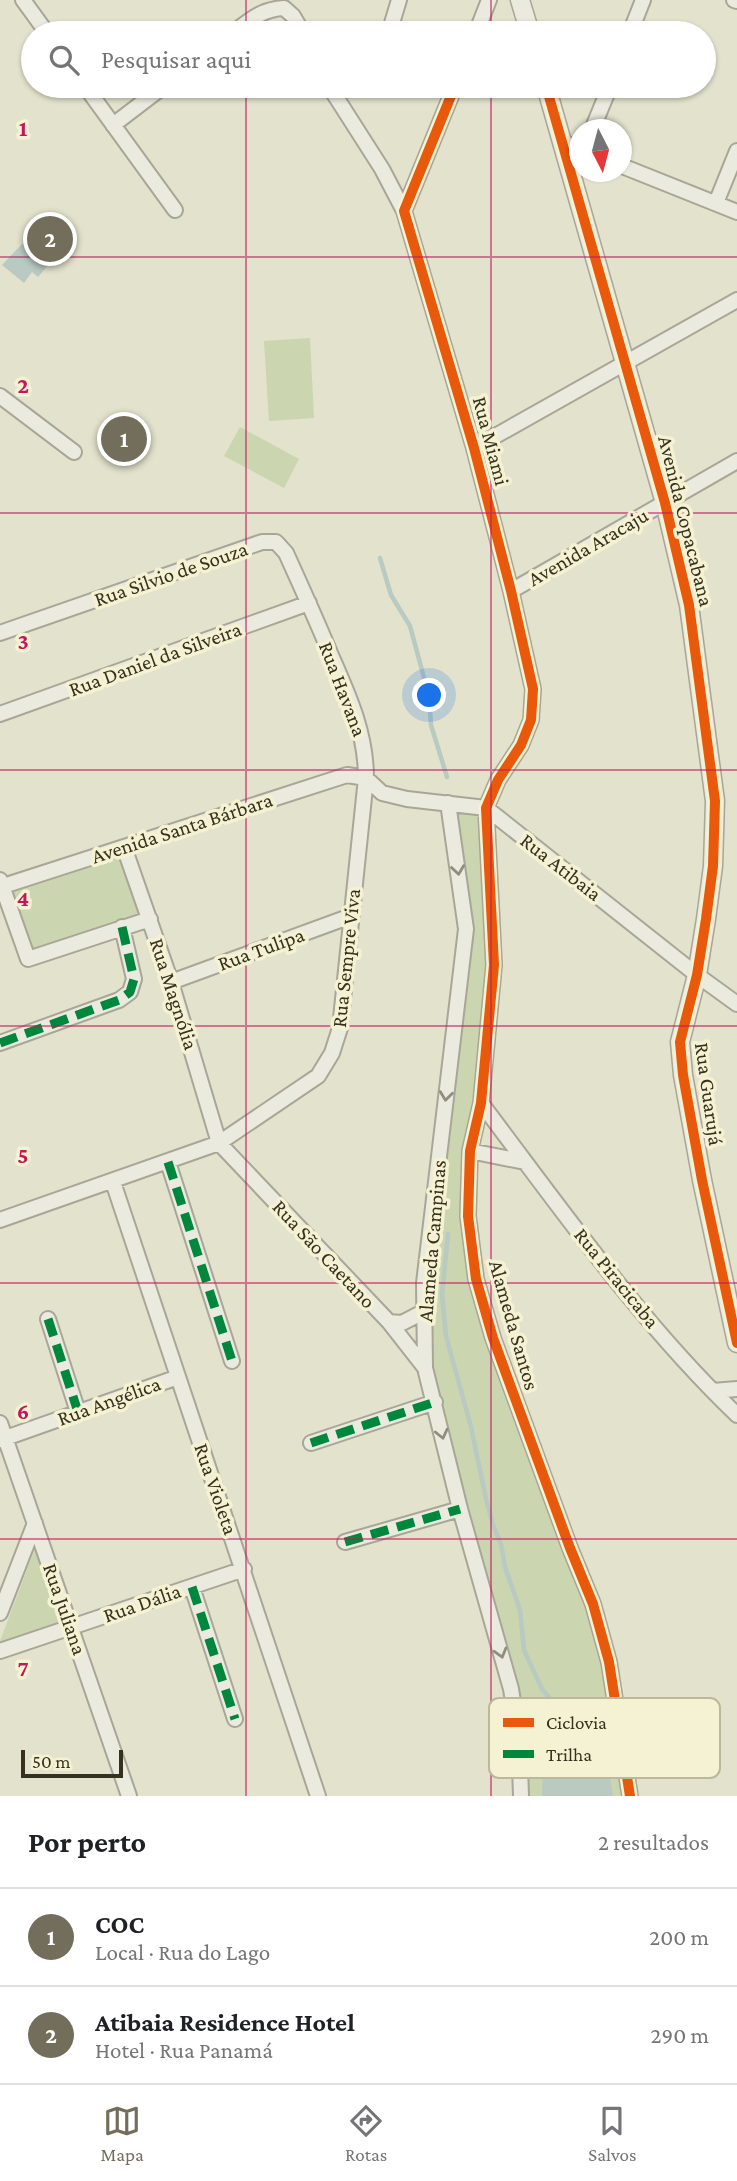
<!DOCTYPE html>
<html lang="pt">
<head>
<meta charset="utf-8">
<style>
  body { margin:0; font-family:"Crimson Pro",serif; background:#f6f6f6; color:#202124 }
  .compass { position:absolute; left:569px; top:119px; width:63px; height:63px; border-radius:50%; background:#fff; box-shadow:0 2px 5px #0004; rotate:174deg }
  .scale { position:absolute; left:21px; bottom:18px; width:102px; box-sizing:border-box; padding-left:7px; border:4px solid #36301e; border-top:0; font-size:19px; line-height:24px; white-space:nowrap; color:#36301e; -webkit-text-stroke:5px #f4f2d2; paint-order:stroke }
  .you { position:absolute; left:430px; top:696px; width:24px; height:24px; margin:-18px; border:5px solid #fff; border-radius:50%; background:#1a73e8; box-shadow:0 0 0 10px #1a73e833 }
  .badge { display:grid; place-items:center; width:46px; height:46px; border-radius:50%; background:#736e5b; color:#fff; font-size:23px; font-weight:700 }
  .pin { position:absolute; translate:-50% -50%; border:4px solid #fff; box-shadow:0 2px 7px #0006 }
  .list { margin:0; padding:0; list-style:none }
  h2 { display:flex; justify-content:space-between; align-items:center; height:91px; margin:0; padding:0 28px; font-size:30px }
  h2 small { font-size:23px; font-weight:400; color:#757577 }
  .list li { display:grid; grid-template-columns:46px 1fr auto; gap:21px; align-items:center; box-sizing:border-box; height:98px; padding:0 28px; border-top:2px solid #e0e0e0 }
  .list b { display:block; font-size:26px; white-space:nowrap }
  .list p { margin:0; font-size:23px; white-space:nowrap; color:#757577 }
  .list em { font-size:23px; font-style:normal; color:#757577 }
  .icon { flex:none; width:38px; height:38px; fill:none; stroke:currentColor; stroke-width:2; stroke-linecap:round; stroke-linejoin:round }
  .map { position:relative; flex:none; width:737px; height:1796px; overflow:hidden }
  .search { position:absolute; background:#fff; box-shadow:0 2px 5px #0004; left:21px; right:21px; top:21px; height:77px; display:flex; align-items:center; gap:18px; box-sizing:border-box; padding:0 24px; border-radius:38px; color:#757577; font-size:26px }
  .sheet { height:287px; background:#fff }
  nav { display:flex; justify-content:space-around; align-items:center; box-sizing:border-box; height:98px; border-top:2px solid #e0e0e0; background:#fff; font-size:19px; color:#757577 }
  nav a { display:grid; justify-items:center; gap:4px }
  nav .on { color:#736e5b }
  .map>svg:first-child { display:block }
  .green { fill:#cbd5af }
  .water { fill:#b8cac2 }
  .lines { fill:none; stroke-linecap:round; stroke-linejoin:round }
  .stream { stroke:#b8cac2; stroke-width:4.5 }
  .minor-casing { stroke:#a8a696; stroke-width:18 }
  .tertiary-casing { stroke:#a8a696; stroke-width:21 }
  .minor { stroke:#ebeade; stroke-width:14 }
  .tertiary { stroke:#ebeade; stroke-width:18 }
  .quiet { stroke:#00873e; stroke-width:9; stroke-dasharray:18 9; stroke-linecap:butt }
  .cycleway-casing { stroke:#f4f2d2; stroke-width:15 }
  .cycleway { stroke:#e8590c; stroke-width:10 }
  .oneway { stroke:#908d7e }
  .grid { fill:none; stroke:#c2185b; stroke-width:2; stroke-opacity:0.55 }
  .labels { text-anchor:middle; stroke-width:7; stroke-linejoin:round; paint-order:stroke }
  .street-label { font-size:21px; fill:#36301e; stroke:#f4f2d2 }
  .key { fill:#f4f2d2; stroke:#bbb89c; stroke-width:2 }
  .key-label { font-size:19px; fill:#36301e }
  .grid-label { font-size:23px; text-anchor:middle; font-weight:bold; fill:#c2185b; stroke:#f4f2d2; stroke-width:7; stroke-linejoin:round; paint-order:stroke }
</style>
</head>
<body>
<div class="map">
<svg width="737" height="1796" viewBox="0 0 737 1796">
  <rect width="100%" height="100%" fill="#e3e2cc"/>
  <path class="green" d="M310,338L314,418L269,421L264,341Z
    M240,427L299,459L284,488L224,456Z
    M448,803L486,808L494,965L470,1151L476,1279L593,1604L630,1796H521L520,1739L435,1402L423,1312L462,961Z
    M124,847L150,919L28,959L3,886Z
    M36,1546L65,1624L0,1648V1641Z"/>
  <path class="water" d="M23,243L49,264L38,277L32,272L24,283L2,265Z
    M572,1728C610,1740 607,1762 613,1796H542C543,1771 541,1735 572,1728Z"/>
  <g class="lines">
    <path class="stream" d="M380,558L391,595L410,626L429,696L431,725L447,777
      M448,1234L442,1294L446,1336L471,1427L486,1499L493,1525L501,1544L505,1567L520,1610L524,1650L542,1689L553,1702L569,1711L572,1728"/>
    <defs>
      <path id="minor" d="M23,0L47,33
        M734,0L737,1
        M233,33C250,20 262,9 284,8L293,16L303,33
        M389,33L399,0
        M476,33L489,0
        M630,33L643,0
        M85,86L175,210
        M329,86L382,169L404,211
        M455,86L404,211L474,448L511,591L533,689L531,720L521,745L498,780L486,808L494,965L481,1103L470,1151L468,1216L476,1279L493,1338L570,1548L593,1604L609,1662L630,1796
        M113,125L164,86
        M592,130L610,86
        M564,143L580,149
        M622,166L737,212
        M716,203L737,151
        M0,396L74,452
        M474,448L737,300
        M511,591L737,461
        M0,633L262,542H276L286,553C301,586 316,619 330,653C348,694 366,732 366,778L340,1028L332,1053L318,1076L219,1143L0,1220
        M0,714L309,603
        M366,778L382,793L407,799L486,808L697,975L737,1004
        M448,803L466,929L424,1283L425,1368L460,1509L511,1689L519,1739L521,1796
        M124,847L171,982L219,1143L389,1322L425,1368
        M0,880L28,959L150,919
        M0,887L347,775L366,778
        M171,982L351,916
        M0,1043L119,1000L130,992L134,979L122,927
        M481,1103C562,1210 640,1322 737,1415
        M470,1151L525,1162
        M168,1162L232,1361
        M113,1182L318,1796
        M48,1319L78,1412
        M389,1322L402,1323L423,1312
        M713,1391L737,1389
        M0,1423L129,1796
        M0,1440L178,1377
        M311,1443L435,1402
        M345,1542L460,1509
        M192,1587L235,1719
        M0,1613L35,1523
        M0,1651L244,1569"/>
      <path id="tertiary" d="M520,0L530,33
        M546,86L665,503L689,605L715,801L713,866L706,919L697,975L680,1042L683,1075L702,1180L737,1343"/>
    </defs>
    <use href="#minor" class="minor-casing"/>
    <use href="#tertiary" class="tertiary-casing"/>
    <use href="#minor" class="minor"/>
    <use href="#tertiary" class="tertiary"/>
    <path class="quiet" d="M0,1043L119,1000L130,992L134,979L122,927
      M168,1162L232,1361
      M48,1319L78,1412
      M311,1443L435,1402
      M345,1542L460,1509
      M192,1587L235,1719"/>
    <defs>
      <path id="cycleway" d="M455,86L404,211L474,448L511,591L533,689L531,720L521,745L498,780L486,808L494,965L481,1103L470,1151L468,1216L476,1279L493,1338L570,1548L593,1604L609,1662L630,1796
        M546,86L665,503L689,605L715,801L713,866L706,919L697,975L680,1042L683,1075L702,1180L737,1343"/>
    </defs>
    <use href="#cycleway" class="cycleway-casing"/>
    <use href="#cycleway" class="cycleway"/>
  </g>
  <defs><path id="oneway-chevron" d="M-2-3.5L2.5 0L-2 3.5" fill="none" stroke-width="1.6" stroke-linecap="round" stroke-linejoin="round" transform="scale(1.75)"/></defs>
  <g class="oneway">
    <use href="#oneway-chevron" transform="translate(458 870) rotate(82)"/>
    <use href="#oneway-chevron" transform="translate(446 1096) rotate(97)"/>
    <use href="#oneway-chevron" transform="translate(442 1434) rotate(77)"/>
    <use href="#oneway-chevron" transform="translate(501 1653) rotate(74)"/>
  </g>
  <path class="grid" d="M246,0V33M491,0V33M246,86V1796M491,86V1796M0,257H737M0,513H737M0,770H737M0,1026H737M0,1283H737M0,1539H737"/>
  <g class="labels">
    <g class="street-label">
      <text transform="translate(491 441) rotate(75)" y="7">Rua Miami</text>
      <text transform="translate(686 521) rotate(76)" y="7">Avenida Copacabana</text>
      <text transform="translate(588 547) rotate(-30)" y="7">Avenida Aracaju</text>
      <text transform="translate(171 574) rotate(-19)" y="7">Rua Silvio de Souza</text>
      <text transform="translate(155 659) rotate(-20)" y="7">Rua Daniel da Silveira</text>
      <text transform="translate(343 689) rotate(69)" y="7">Rua Havana</text>
      <text transform="translate(182 828) rotate(-18)" y="7">Avenida Santa Bárbara</text>
      <text transform="translate(561 867) rotate(38)" y="7">Rua Atibaia</text>
      <text transform="translate(261 949) rotate(-20)" y="7">Rua Tulipa</text>
      <text transform="translate(346 958) rotate(-84)" y="7">Rua Sempre Viva</text>
      <text transform="translate(174 994) rotate(72)" y="7">Rua Magnólia</text>
      <text transform="translate(709 1094) rotate(82)" y="7">Rua Guarujá</text>
      <text transform="translate(432 1241) rotate(-85)" y="7">Alameda Campinas</text>
      <text transform="translate(324 1254) rotate(47)" y="7">Rua São Caetano</text>
      <text transform="translate(617 1278) rotate(51)" y="7">Rua Piracicaba</text>
      <text transform="translate(514 1325) rotate(74)" y="7">Alameda Santos</text>
      <text transform="translate(109 1401) rotate(-20)" y="7">Rua Angélica</text>
      <text transform="translate(216 1489) rotate(71)" y="7">Rua Violeta</text>
      <text transform="translate(142 1603) rotate(-19)" y="7">Rua Dália</text>
      <text transform="translate(65 1609) rotate(71)" y="7">Rua Juliana</text>
    </g>
  </g>
  <rect x="489" y="1698" width="231" height="80" rx="10" class="key"/>
  <rect x="503" y="1718" width="31" height="9" fill="#e8590c"/>
  <rect x="503" y="1750" width="31" height="8" fill="#00873e"/>
  <g class="key-label">
    <text x="546" y="1729">Ciclovia</text>
    <text x="546" y="1761">Trilha</text>
  </g>
  <g class="grid-label">
    <text x="23" y="136">1</text>
    <text x="23" y="393">2</text>
    <text x="23" y="649">3</text>
    <text x="23" y="906">4</text>
    <text x="23" y="1163">5</text>
    <text x="23" y="1419">6</text>
    <text x="23" y="1676">7</text>
  </g>
</svg>
<svg class="compass" viewBox="-18 -18 36 36"><path d="M0-13l5 13h-10z" fill="#e53935"/><path d="M0 13l5-13h-10z" fill="#757577"/></svg>
<div class="scale">50 m</div>
<div class="you"></div>
<div class="pin badge" style="left:124px;top:439px">1</div>
<div class="pin badge" style="left:50px;top:239px">2</div>
<div class="search"><svg class="icon" aria-label="search" viewBox="0 0 24 24"><circle cx="10" cy="10" r="6"/><path d="M15 15l6 6"/></svg>Pesquisar aqui</div>
</div>
<section class="sheet">
<h2>Por perto<small>2 resultados</small></h2>
<ul class="list">
<li><span class="badge">1</span><div><b>COC</b><p>Local · Rua do Lago</p></div><em>200 m</em></li>
<li><span class="badge">2</span><div><b>Atibaia Residence Hotel</b><p>Hotel · Rua Panamá</p></div><em>290 m</em></li>
</ul>
</section>
<nav>
<a class="on"><svg class="icon" aria-label="map" viewBox="0 0 24 24"><path d="M3 6l6-2 6 2 6-2v14l-6 2-6-2-6 2zM9 4v14M15 6v14"/></svg>Mapa</a>
<a><svg class="icon" aria-label="directions" viewBox="0 0 24 24"><path d="M12 3l9 9-9 9-9-9zM9 14v-3h6M13 9l2 2-2 2"/></svg>Rotas</a>
<a><svg class="icon" aria-label="saved" viewBox="0 0 24 24"><path d="M7 4h10v16l-5-4-5 4z"/></svg>Salvos</a>
</nav>
</body>
</html>
